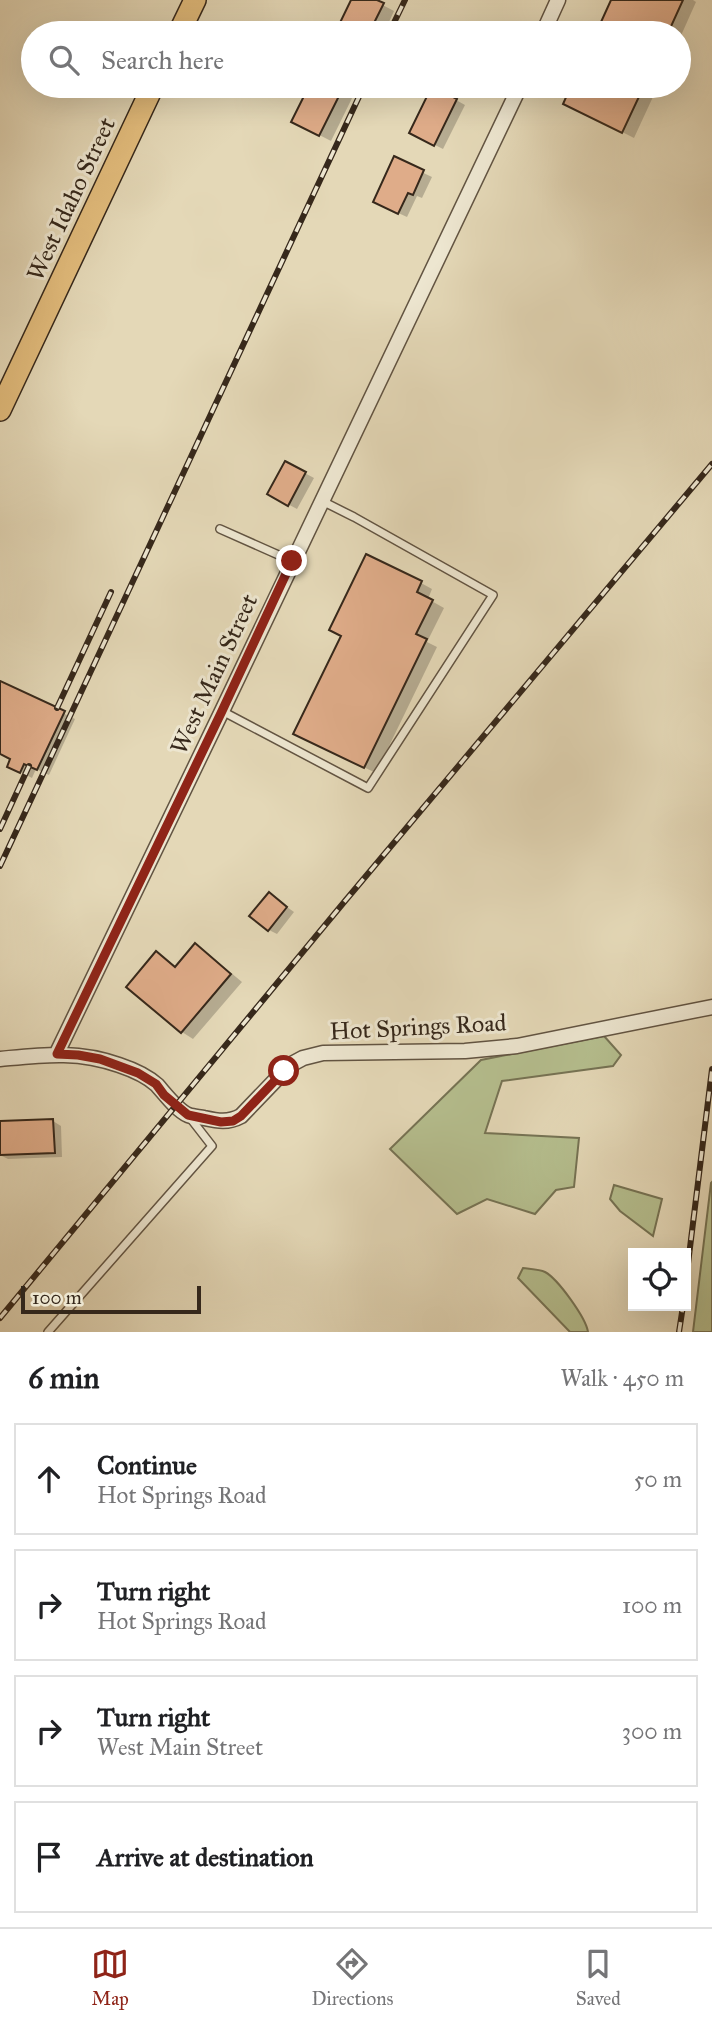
<!DOCTYPE html>
<html lang="en">
<head>
<meta charset="utf-8">
<style>
  body { margin:0; font-family:"IM FELL Great Primer",serif; background:#f2f2f2; color:#202124 }
  .controls { position:absolute; right:21px; bottom:21px; display:grid; overflow:hidden; border-radius:0px; box-shadow:0 7px 28px #0002 }
  .controls button { width:63px; height:63px; display:grid; place-items:center; padding:0; border:0; border-bottom:2px solid #e0e0e0; background:#fff; color:#202124; font:35px sans-serif }
  .scale { position:absolute; left:21px; bottom:18px; width:180px; box-sizing:border-box; padding-left:7px; border:4px solid #36281b; border-top:0; font-size:19px; line-height:24px; white-space:nowrap; color:#36281b; -webkit-text-stroke:5px #ede6d0; paint-order:stroke }
  .stop { position:absolute; width:21px; height:21px; margin:-16px; border:5px solid #8f2418; border-radius:50%; background:#fff }
  .stop.end { background:#8f2418; border-color:#fff; box-shadow:0 2px 7px #0008 }
  .list { margin:0; padding:0; list-style:none }
  h2 { display:flex; justify-content:space-between; align-items:center; height:91px; margin:0; padding:0 28px; font-size:30px }
  h2 small { font-size:23px; font-weight:400; color:#757577 }
  .list li { display:grid; grid-template-columns:46px 1fr auto; gap:21px; align-items:center; box-sizing:border-box; height:112px; margin:0 14px 14px; padding:0 14px; border:2px solid #e0e0e0; border-radius:0px }
  .list b { display:block; font-size:26px; white-space:nowrap }
  .list p { margin:0; font-size:23px; white-space:nowrap; color:#757577 }
  .list em { font-size:23px; font-style:normal; color:#757577 }
  .icon { flex:none; width:38px; height:38px; fill:none; stroke:currentColor; stroke-width:2; stroke-linecap:round; stroke-linejoin:round }
  .map { position:relative; flex:none; width:712px; height:1332px; overflow:hidden }
  .search { position:absolute; background:#fff; box-shadow:0 7px 28px #0002; left:21px; right:21px; top:21px; height:77px; display:flex; align-items:center; gap:18px; box-sizing:border-box; padding:0 24px; border-radius:38px; color:#757577; font-size:26px }
  .sheet { height:595px; background:#fff }
  nav { display:flex; justify-content:space-around; align-items:center; box-sizing:border-box; height:98px; border-top:2px solid #e0e0e0; background:#fff; font-size:19px; color:#757577 }
  nav a { display:grid; justify-items:center; gap:4px }
  nav .on { color:#8f2418 }
  .map>svg:first-child { display:block }
  .green { fill:#b5be8e; stroke:#767354; stroke-width:2 }
  .shadow { fill:#0003 }
  .building { fill:#dfac89; stroke:#36281b; stroke-width:2 }
  .lines { fill:none; stroke-linecap:round; stroke-linejoin:round }
  .service-casing { stroke:#625442; stroke-width:10 }
  .minor-casing { stroke:#625442; stroke-width:17 }
  .primary-casing { stroke:#36281b; stroke-width:24 }
  .service { stroke:#ede6d0; stroke-width:7 }
  .minor { stroke:#ede6d0; stroke-width:14 }
  .primary { stroke:#e2bc7c; stroke-width:21 }
  .rail-casing { stroke:#36281b; stroke-width:6 }
  .rail { stroke:#ede6d0; stroke-width:3.5; stroke-dasharray:10; stroke-linecap:butt }
  .route { stroke:#8f2418; stroke-width:9 }
  .labels { text-anchor:middle; stroke-width:6; stroke-linejoin:round; paint-order:stroke }
  .street-label { font-size:24px; fill:#36281b; stroke:#ede6d0 }
</style>
</head>
<body>
<div class="map">
<svg width="712" height="1332" viewBox="0 0 712 1332">
  <rect width="100%" height="100%" fill="#e4d8b7"/>
  <filter id="stains"><feTurbulence type="fractalNoise" baseFrequency=".00286" numOctaves="4"/><feColorMatrix values="0 0 0 0 .2 0 0 0 0 .09 0 0 0 0 .02 0 0 0 .5 -.17"/></filter>
  <radialGradient id="worn" r=".72"><stop offset=".6" stop-color="#630" stop-opacity="0"/><stop offset="1" stop-color="#630" stop-opacity=".3"/></radialGradient>
  <path class="green" d="M604,1036L621,1055L613,1066L502,1081L485,1133L579,1138L574,1187L556,1190L535,1214L487,1199L457,1214L390,1149L481,1060Z
    M712,1182V1332H693L711,1183Z
    M614,1185L662,1199L653,1236L620,1211L610,1199Z
    M523,1268C529,1269 539,1269 545,1272C558,1279 586,1318 588,1332H570L518,1278Z"/>
  <path class="shadow" d="M353,0H373L394,11L384,33H337Z
    M613,0H693L696,2L679,40V33H598Z
    M311,86H358L331,141L294,122Z
    M573,86H658L634,138L565,103Z
    M456,100L465,105L443,149L419,137Z
    M394,159L432,177L422,198L417,196L407,217L383,206Z
    M286,463L314,478L297,509L269,494Z
    M421,583L432,589L428,599L444,608L427,642L437,647L376,773L307,740Z
    M0,683L75,719L49,775L36,769L32,778L9,766L12,759L1,754L0,755Z
    M269,894L294,912L277,934L269,930Z
    M195,945L206,952L242,982L193,1039L182,1032L128,987L157,953L177,967Z
    M53,1121L61,1126L62,1157L8,1159L0,1155V1123Z"/>
  <path class="building" d="M351,0H377L384,3L369,33H335Z
    M611,0H683L668,33H596Z
    M309,86H344L319,136L291,122Z
    M432,86L457,99L434,146L409,133Z
    M571,86H644L622,133L563,104Z
    M394,156L424,170L413,195L408,193L398,214L373,202Z
    M285,461L306,472L288,506L267,494Z
    M366,554L422,581L417,592L433,600L416,634L427,639L364,768L293,734L341,636L329,630Z
    M0,681L65,711L37,770L24,764L20,773L7,767L10,759L0,754Z
    M269,892L287,907L268,931L249,916Z
    M195,943L231,974L181,1033L126,987L156,951L175,967Z
    M53,1119L55,1153L0,1155V1121Z"/>
  <g class="lines">
    <defs>
      <path id="service" d="M220,529L292,561
        M222,711L368,788L493,595L354,517L322,501
        M48,1332L212,1146L191,1119"/>
      <path id="minor" d="M543,33L558,0
        M57,1053L222,711L520,86
        M0,1059C42,1055 77,1050 119,1065C131,1069 147,1076 157,1085C165,1094 177,1110 188,1115C193,1117 200,1117 204,1118C218,1121 228,1123 241,1116L290,1065L303,1058L323,1053L465,1051L517,1046L712,1007"/>
      <path id="primary" d="M179,33L195,0
        M0,410L153,86"/>
    </defs>
    <use href="#service" class="service-casing"/>
    <use href="#minor" class="minor-casing"/>
    <use href="#primary" class="primary-casing"/>
    <use href="#service" class="service"/>
    <use href="#minor" class="minor"/>
    <use href="#primary" class="primary"/>
    <defs>
      <path id="rail" d="M389,33L405,0
        M57,708L111,592
        M0,829L29,766
        M0,866L364,86
        M686,1280L712,1069
        M0,1318L345,901L712,464
        M679,1332L683,1306"/>
    </defs>
    <use href="#rail" class="rail-casing"/>
    <use href="#rail" class="rail"/>
  </g>
  <g class="lines">
    <path class="route" d="M284,1071L241,1116L233,1121L221,1122L188,1115L164,1095L156,1084L138,1073L100,1059L78,1055L57,1054L222,711L292,561"/>
  </g>
  <g class="labels">
    <g class="street-label">
      <text transform="translate(71 199) rotate(-65)" y="8">West Idaho Street</text>
      <text transform="translate(214 674) rotate(-65)" y="8">West Main Street</text>
      <text transform="translate(418 1027) rotate(-3)" y="8">Hot Springs Road</text>
    </g>
  </g>
  <rect width="100%" height="100%" filter="url(#stains)"/>
  <rect width="100%" height="100%" fill="url(#worn)"/>
</svg>
<div class="controls">
<button><svg class="icon" aria-label="locate" viewBox="0 0 24 24"><circle cx="12" cy="12" r="6"/><path d="M12 2v4M12 18v4M2 12h4M18 12h4"/></svg></button>
</div>
<div class="scale">100 m</div>
<div class="stop" style="left:284px;top:1071px"></div>
<div class="stop end" style="left:292px;top:561px"></div>
<div class="search"><svg class="icon" aria-label="search" viewBox="0 0 24 24"><circle cx="10" cy="10" r="6"/><path d="M15 15l6 6"/></svg>Search here</div>
</div>
<section class="sheet">
<h2>6 min<small>Walk · 450 m</small></h2>
<ul class="list">
<li><svg class="icon" aria-label="ahead" viewBox="0 0 24 24"><path d="M12 20V5M6 11l6-6 6 6"/></svg><div><b>Continue</b><p>Hot Springs Road</p></div><em>50 m</em></li>
<li><svg class="icon" aria-label="right" viewBox="0 0 24 24"><path d="M7 20v-9h11M14 6l5 5-5 5"/></svg><div><b>Turn right</b><p>Hot Springs Road</p></div><em>100 m</em></li>
<li><svg class="icon" aria-label="right" viewBox="0 0 24 24"><path d="M7 20v-9h11M14 6l5 5-5 5"/></svg><div><b>Turn right</b><p>West Main Street</p></div><em>300 m</em></li>
<li><svg class="icon" aria-label="arrive" viewBox="0 0 24 24"><path d="M6 21V4h12l-3 4 3 4H6"/></svg><div><b>Arrive at destination</b></div></li>
</ul>
</section>
<nav>
<a class="on"><svg class="icon" aria-label="map" viewBox="0 0 24 24"><path d="M3 6l6-2 6 2 6-2v14l-6 2-6-2-6 2zM9 4v14M15 6v14"/></svg>Map</a>
<a><svg class="icon" aria-label="directions" viewBox="0 0 24 24"><path d="M12 3l9 9-9 9-9-9zM9 14v-3h6M13 9l2 2-2 2"/></svg>Directions</a>
<a><svg class="icon" aria-label="saved" viewBox="0 0 24 24"><path d="M7 4h10v16l-5-4-5 4z"/></svg>Saved</a>
</nav>
</body>
</html>
